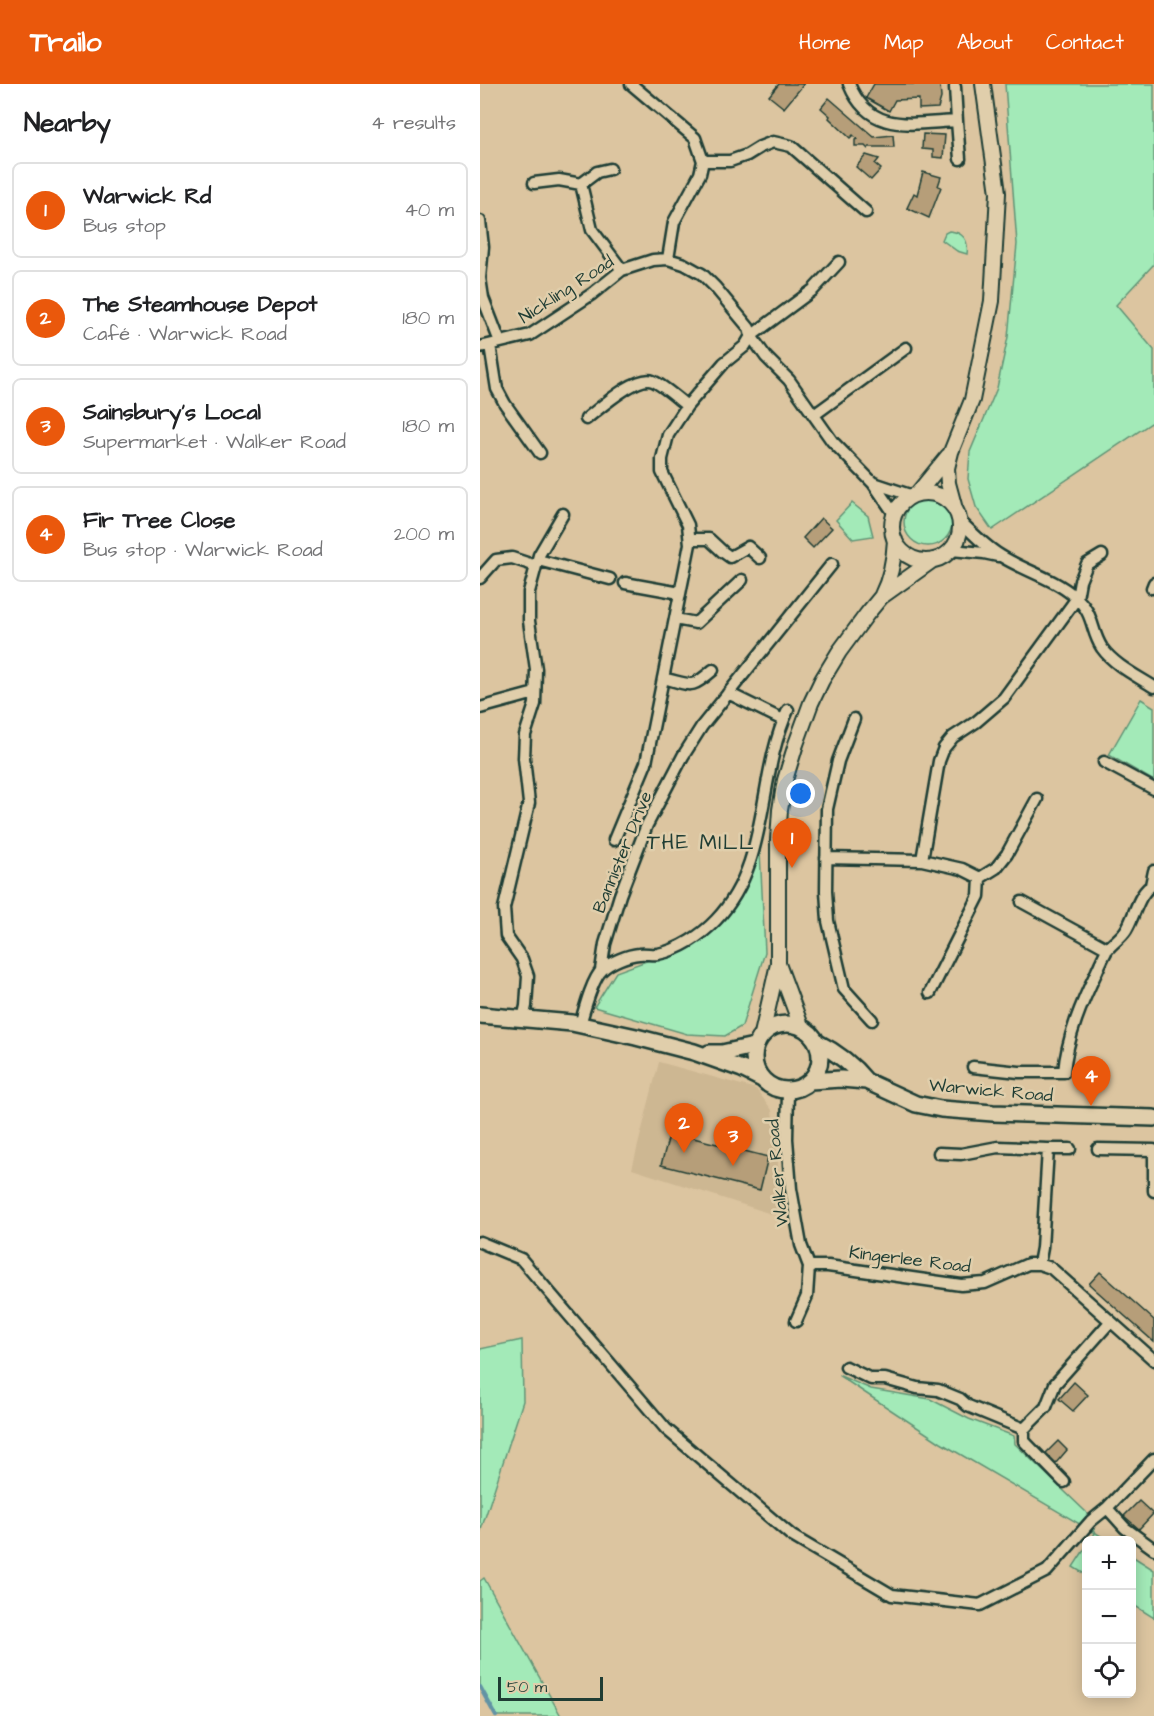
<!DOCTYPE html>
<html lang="en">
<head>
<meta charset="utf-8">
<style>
  body { margin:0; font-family:"Architects Daughter",sans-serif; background:#f6f6f6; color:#202124 }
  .controls { position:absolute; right:18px; bottom:18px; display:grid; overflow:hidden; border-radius:9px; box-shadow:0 3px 15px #0003 }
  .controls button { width:54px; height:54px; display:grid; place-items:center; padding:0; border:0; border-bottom:2px solid #e0e0e0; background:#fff; color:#202124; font:30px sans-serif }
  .scale { position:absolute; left:18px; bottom:15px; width:105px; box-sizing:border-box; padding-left:6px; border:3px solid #1f3d34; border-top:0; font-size:16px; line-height:21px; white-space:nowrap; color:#1f3d34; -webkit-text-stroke:4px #e0ceab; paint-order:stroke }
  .you { position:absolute; left:321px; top:710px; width:21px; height:21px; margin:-15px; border:4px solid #fff; border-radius:50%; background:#1a73e8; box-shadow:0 0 0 9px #1a73e833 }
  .badge { display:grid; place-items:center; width:39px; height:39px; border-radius:50%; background:#ea580c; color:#fff; font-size:20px; font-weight:700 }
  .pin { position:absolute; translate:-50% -50px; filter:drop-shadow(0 2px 3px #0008) }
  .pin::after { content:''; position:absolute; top:32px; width:21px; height:18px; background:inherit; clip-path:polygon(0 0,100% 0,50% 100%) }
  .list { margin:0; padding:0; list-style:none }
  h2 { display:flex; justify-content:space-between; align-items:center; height:78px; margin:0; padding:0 24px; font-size:26px }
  h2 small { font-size:20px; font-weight:400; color:#757577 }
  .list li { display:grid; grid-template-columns:39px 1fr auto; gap:18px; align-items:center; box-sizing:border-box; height:96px; margin:0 12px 12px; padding:0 12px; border:2px solid #e0e0e0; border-radius:9px }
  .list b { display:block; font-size:22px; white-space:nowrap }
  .list p { margin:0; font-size:20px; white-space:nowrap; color:#757577 }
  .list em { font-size:20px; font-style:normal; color:#757577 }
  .icon { flex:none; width:33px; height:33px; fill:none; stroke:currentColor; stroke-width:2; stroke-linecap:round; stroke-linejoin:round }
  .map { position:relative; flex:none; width:674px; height:1632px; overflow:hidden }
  header { display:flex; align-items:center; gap:36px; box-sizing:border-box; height:84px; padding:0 30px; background:#ea580c; color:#fff }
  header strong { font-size:28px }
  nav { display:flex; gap:33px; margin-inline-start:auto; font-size:21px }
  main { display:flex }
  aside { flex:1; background:#fff }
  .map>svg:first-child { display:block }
  .built { fill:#cdb792 }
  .green { fill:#a3eab8; stroke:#619476; stroke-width:1.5 }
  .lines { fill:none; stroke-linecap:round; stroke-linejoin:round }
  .stream { stroke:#6293a4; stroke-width:4.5 }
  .building { fill:#b69e79; stroke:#1f3d34; stroke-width:1.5 }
  .minor-casing { stroke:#1f3d34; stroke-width:15 }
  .tertiary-casing { stroke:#1f3d34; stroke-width:18 }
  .secondary-casing { stroke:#1f3d34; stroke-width:20 }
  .minor { stroke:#e0ceab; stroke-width:10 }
  .tertiary { stroke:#e0ceab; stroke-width:14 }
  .secondary { stroke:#e0ceab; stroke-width:15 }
  .labels { text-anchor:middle; stroke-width:5; stroke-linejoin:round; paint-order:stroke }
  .street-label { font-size:18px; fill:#1f3d34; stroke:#e0ceab }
  .quarter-label { font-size:21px; letter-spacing:1.5px; fill:#1f3d34; stroke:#e0ceab }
</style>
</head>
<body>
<header>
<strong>Trailo</strong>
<nav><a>Home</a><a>Map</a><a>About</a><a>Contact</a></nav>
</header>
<main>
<aside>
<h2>Nearby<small>4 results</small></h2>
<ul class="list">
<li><span class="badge">1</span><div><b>Warwick Rd</b><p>Bus stop</p></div><em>40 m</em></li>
<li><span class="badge">2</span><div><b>The Steamhouse Depot</b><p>Café · Warwick Road</p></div><em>180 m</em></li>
<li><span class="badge">3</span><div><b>Sainsbury's Local</b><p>Supermarket · Walker Road</p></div><em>180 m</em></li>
<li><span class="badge">4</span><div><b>Fir Tree Close</b><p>Bus stop · Warwick Road</p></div><em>200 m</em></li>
</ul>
</aside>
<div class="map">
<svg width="674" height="1632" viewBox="0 0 674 1632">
  <rect width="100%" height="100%" fill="#dcc5a0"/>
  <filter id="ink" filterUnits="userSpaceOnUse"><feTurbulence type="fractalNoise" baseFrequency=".0167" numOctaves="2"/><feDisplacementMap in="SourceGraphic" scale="12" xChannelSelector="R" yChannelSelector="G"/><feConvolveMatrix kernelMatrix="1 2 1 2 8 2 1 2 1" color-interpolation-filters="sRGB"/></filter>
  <g filter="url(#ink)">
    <path class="built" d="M179,978L276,1005L292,1026L304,1134L152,1085Z"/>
    <path class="green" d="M525,0H674V180L636,221L674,266V337L512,446L496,423L488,395L490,368L517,304L528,253L537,160Z
      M469,147C483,148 489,156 487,170L477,167L462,156L465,149Z
      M424 438a24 24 0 1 1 48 0a24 24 0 1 1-48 0Z
      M372,419L388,432L393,452L373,455L356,436Z
      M661,615L674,623V697L629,671Z
      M280,767L285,868L262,942L245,952L207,950L114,923L136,888L216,859L249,830Z
      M42,1256L43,1317L0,1449V1265Z
      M358,1291L391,1305L450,1315L489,1335L534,1352L535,1360L606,1428L616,1449L627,1456H611L615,1449L461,1359Z
      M606,1463V1491L593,1483Z
      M652,1472L674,1486V1534L652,1520Z
      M4,1494L81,1632H16L0,1603V1497Z"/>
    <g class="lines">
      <path class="stream" d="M0,1603L16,1632"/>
    </g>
    <path class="building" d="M299,0H324L304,24L289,12Z
      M394,0H460L461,14L458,24L439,25V15L415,16L409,27L386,14Z
      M349,14L394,53L413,51L414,63H389L388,65L385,62H375V56L377,55L373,51L370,54L349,34L350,32L341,24Z
      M443,50L465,51L463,74L453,73V66L442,65Z
      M386,71L399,75L395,80L401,85L391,96L376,83Z
      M443,88L461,93L458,102L461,103L449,134L427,124L434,109L437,111Z
      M341,434L352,444L333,464L323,454Z
      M190,1048L288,1073L280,1106L181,1081Z
      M620,1188L674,1236V1258L609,1200Z
      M594,1298L608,1311L593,1327L579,1315Z
      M578,1357L587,1366L576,1379L566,1369Z
      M659,1417L673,1430L659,1445L644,1432Z"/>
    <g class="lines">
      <defs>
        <path id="minor" d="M151,0L215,54L223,77L220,90L194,138L188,175
          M369,0C390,51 432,39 477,37L475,3
          M477,37L480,75
          M223,77H250L267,71L280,63L293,58L311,62L386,128
          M130,85L117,88L101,100L112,146L142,186
          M54,99L79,96L101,100
          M0,137L3,163L0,194L3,214L20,258
          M10,261L17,305L25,320L60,369
          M0,263L50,251L112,210L142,186L173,176L188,175L204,180L222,190L235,203L269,244L271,252L286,273L309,296L352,357L393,399L415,431
          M334,331L426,264
          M106,335C119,325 157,290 173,297C184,302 198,315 207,322
          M394,399L433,412
          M479,436C492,449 506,463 521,472C545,487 573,494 594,512C615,529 610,546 622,564C634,581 657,592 674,603
          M210,455H229L243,468L250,473L268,463L280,474
          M471,466L504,469L518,472
          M58,476L130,495
          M0,494L16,476L32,474L56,482
          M145,499L200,509
          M672,504L674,499
          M195,535L216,539L262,496
          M183,594C212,601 210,606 233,586
          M248,609L303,636
          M0,624L55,609
          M374,635L358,677L347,725L346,807L348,837L364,905L392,936
          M624,678L674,705
          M134,756L166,679L210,460L208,441L182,388V375L188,351L207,322L244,279L265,262L271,252L333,206L359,178
          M346,774L442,776
          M500,794L482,785L442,776L459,677L464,664L473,653L496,638L524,614L597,514L600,497L607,480L622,471
          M500,794L516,784L527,770L557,715
          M671,801L674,787
          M542,818L628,865
          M121,886L125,860L140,811L167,741L203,672L222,642L352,480
          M450,909L499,812L500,794
          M43,935L46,922L48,892L42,875L26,852L24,824L49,719L44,674L45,651L55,620L56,585L49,537V508L59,471L83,430
          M100,941C104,927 112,895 122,886C130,878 148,871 159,870C165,869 172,871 178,870C199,866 222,851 236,836C291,778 276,695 308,626
          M493,983L539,988H584C587,953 602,918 617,887C620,880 623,873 627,866C632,859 641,854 646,846C655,832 658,808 674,800
          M308,1006L307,1055L311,1105L321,1161L329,1182L327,1212L316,1237
          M568,1065H590
          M618,1065L674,1066V1107
          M459,1069L481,1070L518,1063L568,1065L562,1164L559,1180
          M0,1158L41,1175L186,1345L312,1452L412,1511L500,1521L567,1487L611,1437L627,1424
          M329,1182H348L481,1201L505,1199L548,1180H559L571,1184L674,1276
          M366,1283L391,1295H405L437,1304L458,1306L480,1315L488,1322L544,1345L566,1323L575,1300L630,1238
          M544,1345V1357L584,1398
          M674,1375L627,1424L645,1444L674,1465"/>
        <path id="tertiary" d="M412 443a34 34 0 1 1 68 0a34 34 0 1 1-68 0Z
          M437,410L468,372
          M475,425L468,399L467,384L471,368L492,316L512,217L518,109L503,0
          M402,511C411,493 414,476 415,456
          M298,880L321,942
          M282,950L298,880V756L300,726L305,696L316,660L331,619L342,596L359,568L387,530L401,513L453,476"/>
        <path id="secondary" d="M0,931L92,939L156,953L214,968L262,985L282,995
          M274 973a33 33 0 1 1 66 0a33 33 0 1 1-66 0Z
          M338,959C358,969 372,980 386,997
          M229,969H242L274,962
          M330,997L361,995L386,997L436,1020L461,1025L513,1029L674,1034"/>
      </defs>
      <use href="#minor" class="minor-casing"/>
      <use href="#tertiary" class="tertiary-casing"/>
      <use href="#secondary" class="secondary-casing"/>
      <use href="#minor" class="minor"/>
      <use href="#tertiary" class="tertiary"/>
      <use href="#secondary" class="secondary"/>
    </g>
  </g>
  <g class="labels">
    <g class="street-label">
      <text transform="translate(86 205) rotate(-33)" y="6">Nickling Road</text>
      <text transform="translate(142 768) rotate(-68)" y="6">Bannister Drive</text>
      <text transform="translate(511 1006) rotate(5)" y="6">Warwick Road</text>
      <text transform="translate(297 1089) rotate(-95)" y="6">Walker Road</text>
      <text transform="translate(430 1175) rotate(7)" y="6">Kingerlee Road</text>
    </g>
    <g class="quarter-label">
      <text x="221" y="765">THE MILL</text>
    </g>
  </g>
</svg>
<div class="controls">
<button>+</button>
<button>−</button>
<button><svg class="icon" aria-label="locate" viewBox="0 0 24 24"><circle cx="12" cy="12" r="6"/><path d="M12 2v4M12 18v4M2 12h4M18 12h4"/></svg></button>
</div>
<div class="scale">50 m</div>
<div class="you"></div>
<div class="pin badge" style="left:312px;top:784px">1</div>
<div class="pin badge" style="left:204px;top:1069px">2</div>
<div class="pin badge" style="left:253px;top:1082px">3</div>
<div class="pin badge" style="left:611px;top:1022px">4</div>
</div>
</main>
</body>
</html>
